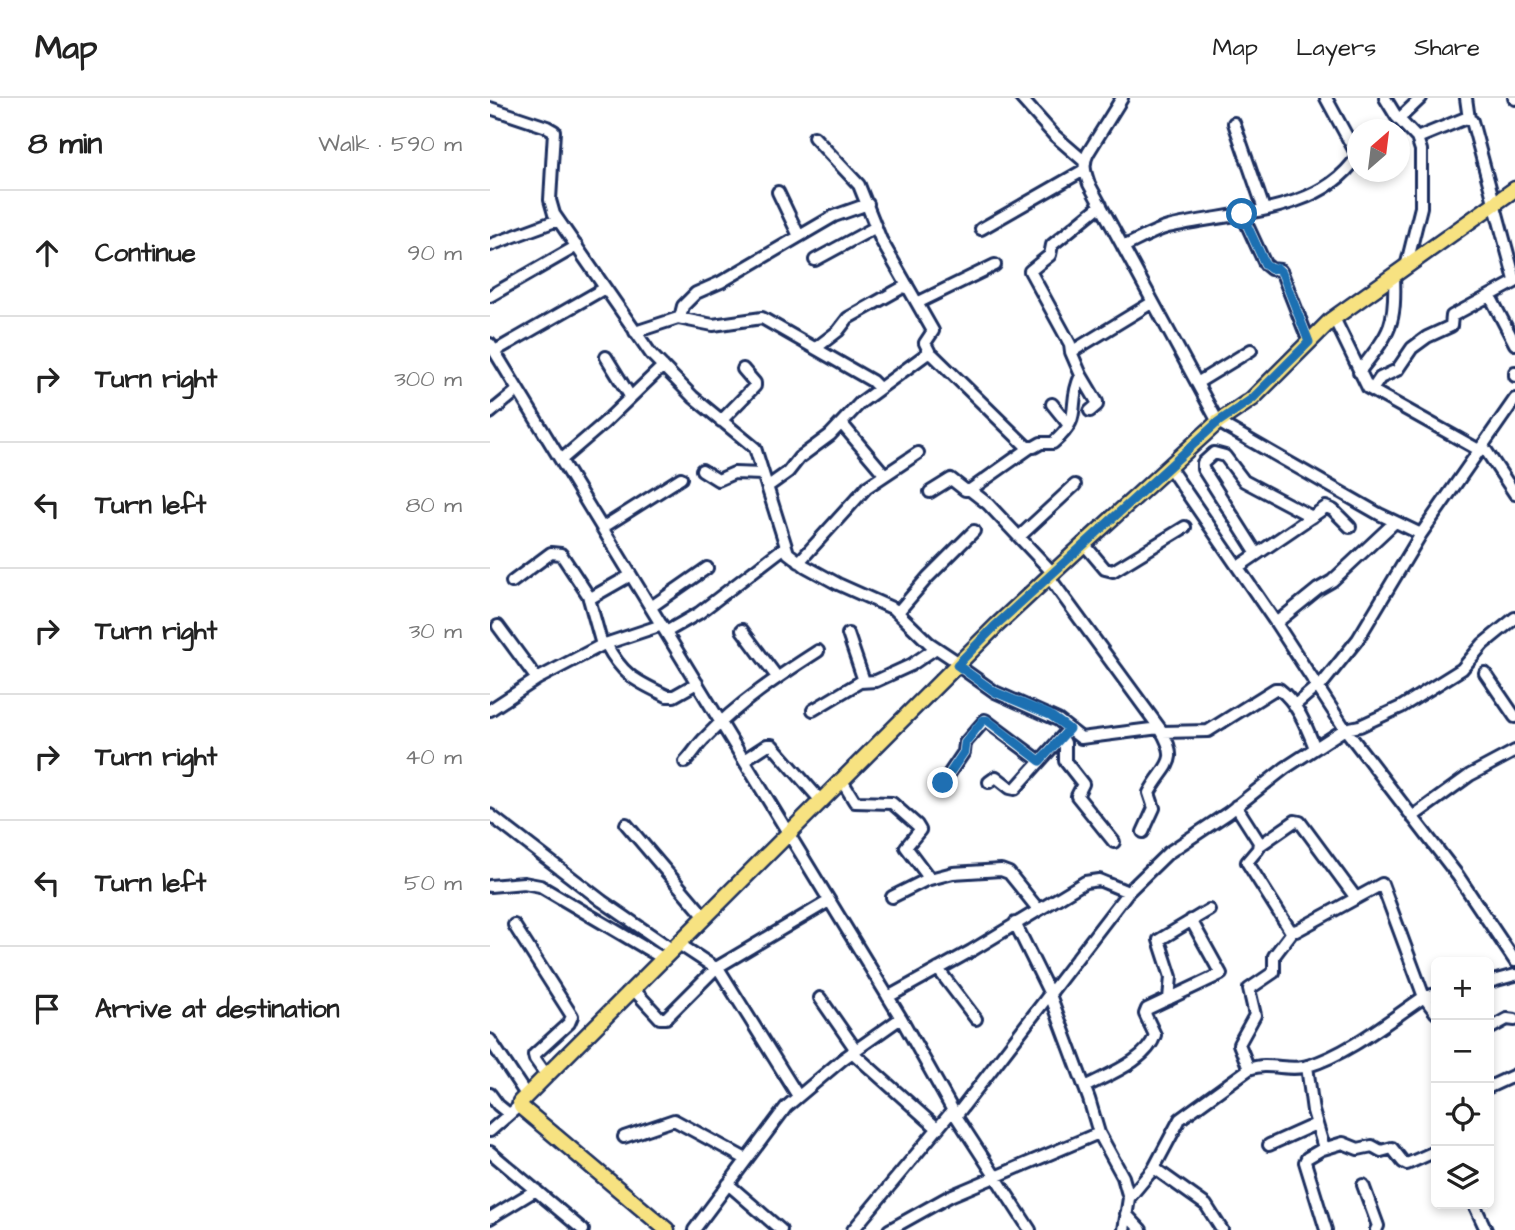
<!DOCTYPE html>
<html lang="en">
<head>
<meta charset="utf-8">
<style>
  body { margin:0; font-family:"Architects Daughter",sans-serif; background:#f2f2f2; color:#222 }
  .controls { position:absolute; right:21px; bottom:21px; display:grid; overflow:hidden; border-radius:10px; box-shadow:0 4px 10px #0003 }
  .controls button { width:63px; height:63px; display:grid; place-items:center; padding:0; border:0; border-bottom:2px solid #e0e0e0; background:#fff; color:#222; font:35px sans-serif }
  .compass { position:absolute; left:857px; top:21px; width:63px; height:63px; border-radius:50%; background:#fff; box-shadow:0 4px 10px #0003; rotate:28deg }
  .stop { position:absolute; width:21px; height:21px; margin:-16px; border:5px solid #1f6fb2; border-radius:50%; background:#fff }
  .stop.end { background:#1f6fb2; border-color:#fff; box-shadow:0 2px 7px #0008 }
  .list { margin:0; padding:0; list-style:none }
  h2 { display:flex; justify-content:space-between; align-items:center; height:91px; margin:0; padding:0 28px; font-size:30px }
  h2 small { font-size:23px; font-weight:400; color:#767676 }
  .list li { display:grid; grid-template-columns:46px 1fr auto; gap:21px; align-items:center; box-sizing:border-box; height:126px; padding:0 28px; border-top:2px solid #e0e0e0 }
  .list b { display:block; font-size:26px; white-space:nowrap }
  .list em { font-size:23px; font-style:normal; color:#767676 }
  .icon { flex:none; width:38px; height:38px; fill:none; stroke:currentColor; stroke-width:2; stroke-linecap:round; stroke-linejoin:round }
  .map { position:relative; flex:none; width:1025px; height:1132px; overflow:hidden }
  header { display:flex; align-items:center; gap:42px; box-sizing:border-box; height:98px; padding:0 35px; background:#fff; border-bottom:2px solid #e0e0e0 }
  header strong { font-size:33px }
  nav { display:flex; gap:38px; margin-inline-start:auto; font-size:24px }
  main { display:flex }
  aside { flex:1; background:#fff }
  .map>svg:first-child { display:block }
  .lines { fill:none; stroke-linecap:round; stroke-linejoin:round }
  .minor-casing { stroke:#1b2f5e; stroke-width:16 }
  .major-casing { stroke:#1b2f5e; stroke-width:19 }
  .minor { stroke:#fff; stroke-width:10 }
  .major { stroke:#f7e281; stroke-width:14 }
  .route { stroke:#1f6fb2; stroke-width:9 }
</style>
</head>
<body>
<header>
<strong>Map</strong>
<nav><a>Map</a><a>Layers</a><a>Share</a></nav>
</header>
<main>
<aside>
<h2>8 min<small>Walk · 590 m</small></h2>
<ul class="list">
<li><svg class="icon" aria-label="ahead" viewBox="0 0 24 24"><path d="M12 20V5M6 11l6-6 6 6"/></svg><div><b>Continue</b></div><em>90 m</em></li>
<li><svg class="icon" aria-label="right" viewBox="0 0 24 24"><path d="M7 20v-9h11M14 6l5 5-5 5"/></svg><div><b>Turn right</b></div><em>300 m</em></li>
<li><svg class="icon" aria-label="left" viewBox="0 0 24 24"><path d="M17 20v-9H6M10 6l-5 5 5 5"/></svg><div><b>Turn left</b></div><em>80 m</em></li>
<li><svg class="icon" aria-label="right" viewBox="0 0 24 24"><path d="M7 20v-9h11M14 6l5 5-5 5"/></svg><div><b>Turn right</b></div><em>30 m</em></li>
<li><svg class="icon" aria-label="right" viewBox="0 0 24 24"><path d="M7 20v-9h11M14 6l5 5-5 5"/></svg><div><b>Turn right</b></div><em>40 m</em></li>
<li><svg class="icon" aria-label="left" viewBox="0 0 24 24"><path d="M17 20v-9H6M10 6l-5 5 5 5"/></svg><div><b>Turn left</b></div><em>50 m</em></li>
<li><svg class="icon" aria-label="arrive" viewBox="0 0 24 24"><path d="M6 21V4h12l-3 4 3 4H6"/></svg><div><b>Arrive at destination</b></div></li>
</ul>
</aside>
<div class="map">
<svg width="1025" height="1132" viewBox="0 0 1025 1132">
  <rect width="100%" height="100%" fill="#fff"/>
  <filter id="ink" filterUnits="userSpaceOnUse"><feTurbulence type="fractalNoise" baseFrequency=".0143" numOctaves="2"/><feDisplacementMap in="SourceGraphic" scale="14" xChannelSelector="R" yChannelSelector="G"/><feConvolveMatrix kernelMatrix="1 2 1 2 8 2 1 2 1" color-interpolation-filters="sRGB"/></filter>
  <g filter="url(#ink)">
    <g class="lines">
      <defs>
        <path id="minor" d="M531,0L564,37L594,63
          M632,0L598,55C592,67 595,74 599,86L728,324L889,416L931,436
          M836,0L867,57
          M895,0L906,18L927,40L931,52V109L916,169
          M976,0L979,21
          M1024,0L1025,1
          M0,10L57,29L64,33L60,102L64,116L161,256L203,299L265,350L298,455L315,468L348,486L404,511L439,545L469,565
          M909,21L931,0
          M744,25L774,111
          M324,39L369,87L391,142L443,233L435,245L440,255
          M927,40L976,20L982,23L1025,182
          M288,94L309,138
          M752,116L775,166L781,171L790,172L792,175L819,244
          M491,131L594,72
          M0,147L68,122
          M633,149C648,142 663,133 678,129C739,114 829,117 867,59
          M325,162L386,129
          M0,198L87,148
          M1000,198L1025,246
          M427,205L505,167
          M190,220L193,208L206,195L231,184L344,118L378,106
          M844,220L878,290L989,352
          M145,234L188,220L223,227L272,220L382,283L389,290
          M0,246L411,920L466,1018L540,1132
          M326,250L348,233L358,220L417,187
          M5,253L115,190
          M581,254L663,204
          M116,259L140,298
          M869,274C900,234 906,229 904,177
          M1025,274V278
          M591,277L607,304V307L600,313
          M707,285L761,252
          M882,292L890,280L907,272L922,250L937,239L961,228L962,218L1025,184
          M562,306L579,327
          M0,315L28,292
          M231,323L265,288V285L253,271
          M352,326L395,377
          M993,348L1025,396
          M71,362L113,326L173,268
          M679,369L786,525L855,631L968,778L1025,863
          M212,372L228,382L244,375L273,376
          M277,389L298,374L309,360L340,337L370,305L438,255L443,257L537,349H544L551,345H563C595,318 576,309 591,277L581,254L580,246L540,173L560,157L562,147L611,107
          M480,392L498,406L563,475
          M440,394L461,381L475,392H480L541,349
          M112,430L191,380
          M529,439L585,387
          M594,446L615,471L623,473L695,429
          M767,456L713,371V365L724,355L735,358L754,383L822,419
          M309,464L377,389L428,355
          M748,469L836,409L843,412L860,429
          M559,479L671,632C691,666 674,666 659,695L664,710L653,734
          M22,484L61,455L71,456L98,497L112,547
          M99,501L141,477
          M161,509L217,470
          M408,514L438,479L484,433
          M786,525L828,491L842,483L905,424
          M8,528L47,581
          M252,532L287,579
          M176,534L209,515L295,449
          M358,536L374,583
          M116,546C133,578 146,583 177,598H184L207,585
          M467,567L505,594L568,622L591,640L669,630
          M995,575L1025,619
          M828,591L868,541L931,436L1025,301
          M804,608L826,589
          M0,612L47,581L112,547L172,527
          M323,612L370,584L386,583L421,567L446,550
          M672,634L718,633L785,591H789C807,604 817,630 825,650
          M572,639L575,645V663L593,686L587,698L624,744
          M254,662L277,647H282L332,704
          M195,664C203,656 208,646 216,639C248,605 289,578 328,553
          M352,683L365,704L402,705L427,727L430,732L416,749L440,781
          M499,684L506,679L520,690L525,691L576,634
          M453,685L474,654L475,645L495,622L550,663
          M746,708L769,744L768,751L757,764L800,832L806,833L892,786L934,899L946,915
          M0,717L112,803L183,852
          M922,719L980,677L1025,653
          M136,726L216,820
          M769,748L805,723L810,724L866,800
          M0,788L34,785L50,788L174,861
          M402,799L436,782L463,775L511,772L519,775L548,811
          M525,825L559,894L599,1001L609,1035L633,1079L639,1100
          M24,827L82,918L79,925L44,957L45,961L57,978
          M189,846L230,873L308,998
          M448,871L486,921
          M999,884L1025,877
          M144,892L170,920H176L226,870L339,803
          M398,899L481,853L595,784L609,782L638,794
          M330,900L366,952
          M679,901L681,879L669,842L719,812
          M999,931L1017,921L1025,922
          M0,942L37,998
          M362,954L447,1030
          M817,968L823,1013L834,1050L817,1060L815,1064L836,1132
          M759,971L749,946L765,917L759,891L784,874V858L803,833
          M595,989C617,977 657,963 665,937L655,916L657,911L731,876L701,822
          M999,989L1025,977
          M0,996L8,1007L19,1016
          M466,1018L638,794L678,755L738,715L795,670L855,631L870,628L911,609L972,571L993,546L1025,520
          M0,1033L30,1007
          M134,1039L184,1022L256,1061
          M779,1047L826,1026
          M833,1051L853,1045L868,1051L882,1048L891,1053L902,1050L913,1064L917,1066L942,1055L946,1056
          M0,1054L93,1132
          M664,1070L716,1107L732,1132
          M238,1086L291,1132
          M873,1087L888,1128L886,1132
          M984,1106L996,1132
          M636,1116L651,1132
          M0,1120L46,1092
          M204,1132L296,1009L353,961L411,920
          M363,1132L463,1012
          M399,1132L460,1098L609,1035
          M634,1132L639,1100L664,1070L690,1021L759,971C778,963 799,974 818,968C860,955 898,923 934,899L946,896"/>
        <path id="major" d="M177,1132L31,1009L30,1004L507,527L594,446L728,324L762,301L841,222L1025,91"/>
      </defs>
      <use href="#minor" class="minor-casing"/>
      <use href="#major" class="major-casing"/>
      <use href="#minor" class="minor"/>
      <use href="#major" class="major"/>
    </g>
  </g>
  <g class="lines" filter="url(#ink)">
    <path class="route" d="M453,685L474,654L475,645L493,622H497L550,663L579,631L560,617L505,594L467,567L506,527L728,324L762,301L819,244L792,175L787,170L781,171L775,166L752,116"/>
  </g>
</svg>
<div class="controls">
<button>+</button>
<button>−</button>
<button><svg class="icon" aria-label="locate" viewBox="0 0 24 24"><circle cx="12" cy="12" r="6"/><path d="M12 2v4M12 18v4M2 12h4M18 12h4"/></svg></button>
<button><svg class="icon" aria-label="layers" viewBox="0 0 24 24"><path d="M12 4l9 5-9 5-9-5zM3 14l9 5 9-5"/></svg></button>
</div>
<svg class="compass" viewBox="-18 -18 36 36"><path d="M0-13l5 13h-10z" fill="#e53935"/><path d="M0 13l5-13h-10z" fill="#767676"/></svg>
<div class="stop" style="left:752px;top:116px"></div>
<div class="stop end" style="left:453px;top:685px"></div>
</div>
</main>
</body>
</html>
